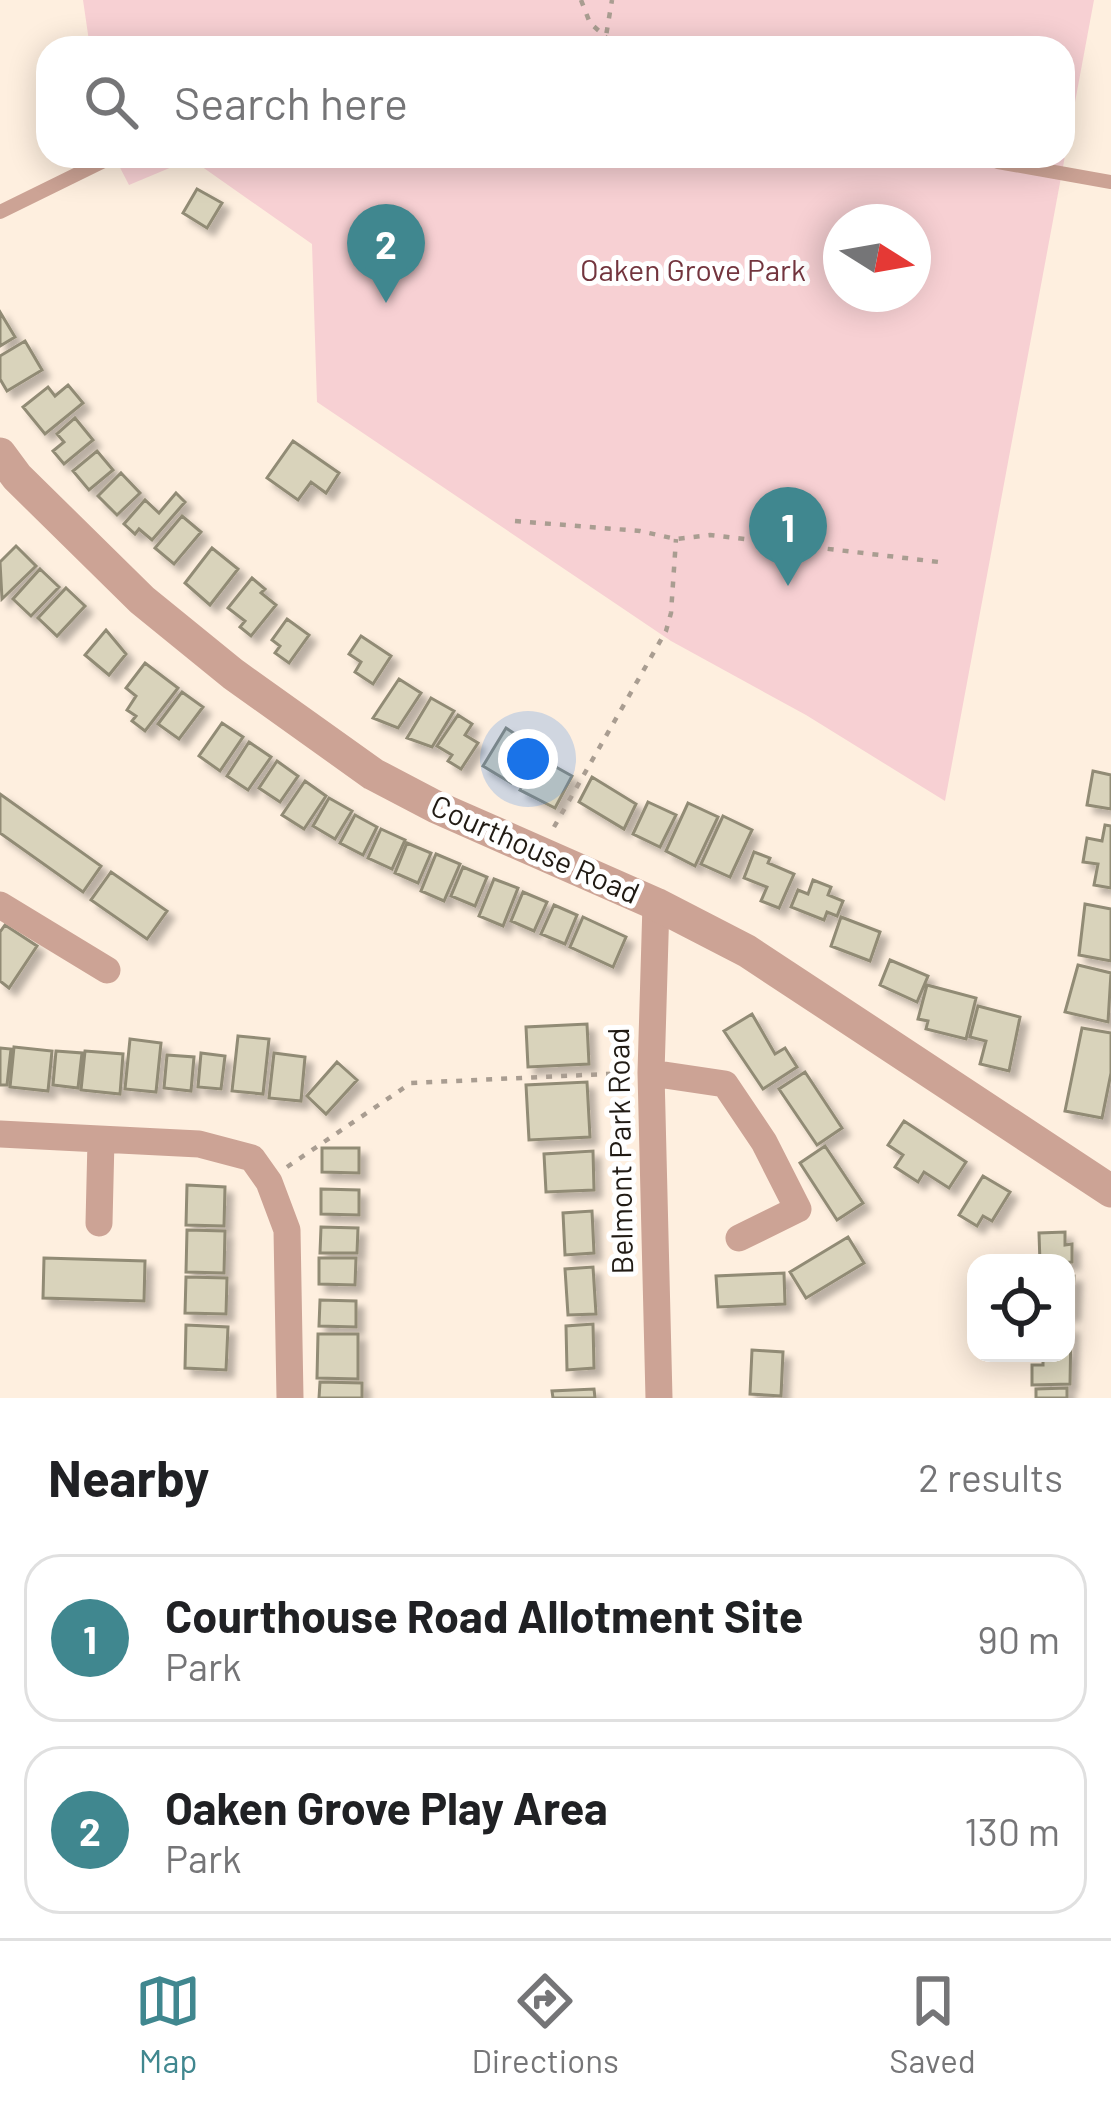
<!DOCTYPE html>
<html lang="en">
<head>
<meta charset="utf-8">
<style>
  body { margin:0; font-family:Barlow,sans-serif; background:#f6f6f6; color:#202124 }
  .controls { position:absolute; right:36px; bottom:36px; display:grid; overflow:hidden; border-radius:24px; box-shadow:0 6px 30px #0003 }
  .controls button { width:108px; height:108px; display:grid; place-items:center; padding:0; border:0; border-bottom:3px solid #e0e0e0; background:#fff; color:#202124; font:60px sans-serif }
  .compass { position:absolute; left:823px; top:204px; width:108px; height:108px; border-radius:50%; background:#fff; box-shadow:0 6px 30px #0003; rotate:101deg }
  .you { position:absolute; left:528px; top:759px; width:42px; height:42px; margin:-30px; border:9px solid #fff; border-radius:50%; background:#1a73e8; box-shadow:0 0 0 18px #1a73e833 }
  .badge { display:grid; place-items:center; width:78px; height:78px; border-radius:50%; background:#40878f; color:#fff; font-size:39px; font-weight:700 }
  .pin { position:absolute; translate:-50% -99px; filter:drop-shadow(0 3px 6px #0008) }
  .pin::after { content:''; position:absolute; top:63px; width:42px; height:36px; background:inherit; clip-path:polygon(0 0,100% 0,50% 100%) }
  .list { margin:0; padding:0; list-style:none }
  h2 { display:flex; justify-content:space-between; align-items:center; height:156px; margin:0; padding:0 48px; font-size:51px }
  h2 small { font-size:39px; font-weight:400; color:#757577 }
  .list li { display:grid; grid-template-columns:78px 1fr auto; gap:36px; align-items:center; box-sizing:border-box; height:168px; margin:0 24px 24px; padding:0 24px; border:3px solid #e0e0e0; border-radius:36px }
  .list b { display:block; font-size:45px; white-space:nowrap }
  .list p { margin:0; font-size:39px; white-space:nowrap; color:#757577 }
  .list em { font-size:39px; font-style:normal; color:#757577 }
  .icon { flex:none; width:66px; height:66px; fill:none; stroke:currentColor; stroke-width:2; stroke-linecap:round; stroke-linejoin:round }
  .map { position:relative; flex:none; width:1111px; height:1398px; overflow:hidden }
  .search { position:absolute; background:#fff; box-shadow:0 6px 30px #0003; left:36px; right:36px; top:36px; height:132px; display:flex; align-items:center; gap:30px; box-sizing:border-box; padding:0 42px; border-radius:36px; color:#757577; font-size:45px }
  .sheet { height:540px; background:#fff }
  nav { display:flex; justify-content:space-around; align-items:center; box-sizing:border-box; height:168px; border-top:3px solid #e0e0e0; background:#fff; font-size:33px; color:#757577 }
  nav a { display:grid; justify-items:center; gap:6px }
  nav .on { color:#40878f }
  .map>svg:first-child { display:block }
  .green { fill:#f7d0d3; fill-rule:evenodd }
  .building { fill:#d9d3bb; stroke:#918b75; stroke-width:3; filter:url(#shadow) }
  .lines { fill:none; stroke-linecap:round; stroke-linejoin:round }
  .path { stroke:#a99d91; stroke-width:4.5; stroke-dasharray:6 9; stroke-linecap:butt }
  .service { stroke:#cca395; stroke-width:14 }
  .minor { stroke:#cca395; stroke-width:27 }
  .tertiary { stroke:#cca395; stroke-width:33 }
  .labels { text-anchor:middle; stroke-width:10; stroke-linejoin:round; paint-order:stroke }
  .park-label { font-size:30px; fill:#73353e; stroke:#fff }
  .street-label { font-size:30px; fill:#211b14; stroke:#fff }
</style>
</head>
<body>
<div class="map">
<svg width="1111" height="1398" viewBox="0 0 1111 1398">
  <defs>
    <filter id="shadow"><feDropShadow dx="7" dy="7" stdDeviation="3" flood-color="#0004"/></filter>
  </defs>
  <rect width="100%" height="100%" fill="#feefdf"/>
  <path class="green" d="M83,0H1094L945,801L806,715L671,641L317,402L312,244L191,159L129,185L114,156H1063V48H90ZM841,222H913V294H841Z"/>
  <path class="building" d="M197,189L222,203L207,228L183,213Z
    M0,312L15,337L0,346Z
    M25,341L42,370L7,391L0,379V356Z
    M68,385L83,403L45,434L23,407L48,387L55,396Z
    M75,418L93,440L64,464L53,451L64,442L57,434Z
    M293,441L339,473L326,493L311,482L298,500L267,478Z
    M97,451L113,470L89,490L73,471Z
    M121,473L140,493L117,515L98,496Z
    M176,493L185,502L152,540L139,529L135,534L124,524L145,500L159,513Z
    M182,516L201,532L174,564L155,548Z
    M16,546L36,566L2,599L0,562Z
    M212,548L238,569L210,605L185,583Z
    M40,569L59,587L31,616L13,599Z
    M252,578L265,589L261,593L276,605L251,636L240,627L245,621L228,608Z
    M66,588L85,606L57,636L38,618Z
    M287,619L309,635L289,663L275,653L280,646L272,640Z
    M106,630L126,654L109,675L85,655Z
    M361,636L391,656L373,684L355,672L361,662L349,654Z
    M145,663L178,688L145,731L132,721L136,716L127,710L136,696L126,688Z
    M399,679L421,693L398,728L373,718Z
    M182,692L203,707L179,739L158,724Z
    M431,698L454,711L432,747L407,738Z
    M458,715L472,724L465,735L478,743L461,769L448,761L452,755L437,746Z
    M222,723L243,737L220,771L199,756Z
    M506,728L524,740L518,750L527,756L511,783L483,766Z
    M249,742L271,757L248,790L227,776Z
    M538,757L572,776L555,808L520,790Z
    M277,761L298,776L280,802L259,788Z
    M1093,771L1111,775V809L1087,805Z
    M592,777L636,804L624,829L579,802Z
    M305,781L326,796L304,829L282,815Z
    M0,794L101,866L83,892L0,833Z
    M329,798L352,811L335,839L313,826Z
    M648,802L676,815L660,847L633,834Z
    M688,803L718,817L695,866L666,851Z
    M355,815L377,827L363,855L340,843Z
    M723,816L752,830L730,877L701,864Z
    M1105,825L1111,826V888L1094,885L1098,864L1083,862L1087,838L1102,841Z
    M381,829L405,840L392,869L368,858Z
    M407,843L431,853L418,883L395,873Z
    M754,852L770,858L768,863L794,874L779,908L761,901L767,887L744,878Z
    M436,854L460,864L444,901L421,891Z
    M463,867L487,877L475,906L451,896Z
    M111,872L167,911L147,939L91,900Z
    M494,879L518,888L503,926L479,916Z
    M813,880L831,887L828,895L843,901L837,916L827,912L824,920L791,907L798,890L808,894Z
    M523,892L547,902L534,931L511,921Z
    M1085,904L1111,909V961L1079,955Z
    M554,905L577,915L565,944L541,934Z
    M583,917L626,937L613,967L570,947Z
    M841,917L880,932L870,961L831,946Z
    M5,925L37,946L9,988L0,981V932Z
    M890,960L928,976L917,1002L880,985Z
    M1078,965L1111,973L1108,1022L1065,1012Z
    M927,985L976,998L966,1039L926,1029L928,1021L918,1019Z
    M978,1006L1020,1017L1009,1071L980,1064L986,1041L970,1037Z
    M752,1014L775,1054L785,1048L797,1067L763,1089L724,1031Z
    M587,1024L589,1064L528,1067L526,1027Z
    M1082,1028L1111,1033V1073L1102,1118L1065,1111Z
    M238,1036L269,1039L263,1094L232,1091Z
    M130,1039L161,1043L156,1092L125,1089Z
    M14,1047L52,1051L48,1091L10,1087Z
    M0,1048L11,1049L7,1085H0Z
    M56,1051L82,1053L78,1088L53,1085Z
    M85,1051L123,1054L120,1094L81,1090Z
    M201,1053L225,1056L221,1089L198,1087Z
    M274,1053L305,1057L301,1101L269,1098Z
    M167,1055L194,1057L191,1091L164,1088Z
    M337,1062L357,1080L326,1114L307,1096Z
    M805,1072L842,1128L817,1145L779,1089Z
    M587,1082L590,1137L529,1140L526,1085Z
    M904,1121L966,1162L949,1188L924,1172L918,1182L895,1167L903,1155L888,1145Z
    M825,1146L863,1203L837,1220L800,1163Z
    M322,1148H359V1173L322,1172Z
    M593,1151L594,1190L546,1192L544,1154Z
    M983,1176L1010,1192L992,1221L983,1216L977,1226L959,1215Z
    M187,1185L225,1187L224,1226L186,1225Z
    M321,1189L359,1190V1215L321,1214Z
    M592,1211L594,1253L565,1255L563,1213Z
    M321,1227L358,1228L357,1253H320Z
    M187,1230L225,1231L224,1273L186,1272Z
    M1065,1232V1245L1072,1244V1262L1040,1263L1039,1233Z
    M848,1237L864,1263L806,1298L790,1272Z
    M44,1258L145,1261L144,1301L43,1298Z
    M319,1258H356L355,1285L319,1284Z
    M593,1267L596,1314L568,1315L565,1269Z
    M784,1273L785,1304L718,1307L716,1276Z
    M1066,1276H1074L1072,1313L1066,1314Z
    M186,1277L227,1278L226,1314L185,1313Z
    M320,1300L356,1301V1327L319,1326Z
    M593,1324L594,1368L567,1370L566,1326Z
    M186,1325L228,1327L226,1370L185,1368Z
    M1066,1327H1071L1070,1384L1032,1385V1365H1043V1353H1066Z
    M318,1334H358V1379L317,1378Z
    M752,1350L783,1352L781,1396L750,1394Z
    M320,1382L362,1383V1398H319Z
    M1067,1388V1398H1036V1389Z
    M594,1389L595,1398H553L552,1391Z"/>
  <g class="lines">
    <path class="path" d="M581,0L590,23L606,37
      M604,48L612,0
      M961,156L981,159
      M515,521L640,531L676,539L710,535L939,562
      M554,827L666,631L671,613L676,539
      M287,1167L411,1083L628,1073"/>
    <path class="service" d="M998,162L1111,182
      M0,212L114,156"/>
    <path class="minor" d="M656,904L651,1073L659,1398
      M0,905L107,970
      M651,1073L725,1084L764,1142L798,1209L739,1238
      M0,1134L199,1144L252,1158L269,1182L287,1230L290,1398
      M99,1223L101,1140"/>
    <path class="tertiary" d="M0,454L17,477L142,600L233,674L373,774L436,807L656,904L747,951L1111,1191"/>
  </g>
  <g class="labels">
    <g class="park-label">
      <text x="693" y="281">Oaken Grove Park</text>
    </g>
    <g class="street-label">
      <text transform="translate(535 850) rotate(24)" y="10">Courthouse Road</text>
      <text transform="translate(621 1151) rotate(-91)" y="10">Belmont Park Road</text>
    </g>
  </g>
</svg>
<div class="controls">
<button><svg class="icon" aria-label="locate" viewBox="0 0 24 24"><circle cx="12" cy="12" r="6"/><path d="M12 2v4M12 18v4M2 12h4M18 12h4"/></svg></button>
</div>
<svg class="compass" viewBox="-18 -18 36 36"><path d="M0-13l5 13h-10z" fill="#e53935"/><path d="M0 13l5-13h-10z" fill="#757577"/></svg>
<div class="you"></div>
<div class="pin badge" style="left:788px;top:586px">1</div>
<div class="pin badge" style="left:386px;top:303px">2</div>
<div class="search"><svg class="icon" aria-label="search" viewBox="0 0 24 24"><circle cx="10" cy="10" r="6"/><path d="M15 15l6 6"/></svg>Search here</div>
</div>
<section class="sheet">
<h2>Nearby<small>2 results</small></h2>
<ul class="list">
<li><span class="badge">1</span><div><b>Courthouse Road Allotment Site</b><p>Park</p></div><em>90 m</em></li>
<li><span class="badge">2</span><div><b>Oaken Grove Play Area</b><p>Park</p></div><em>130 m</em></li>
</ul>
</section>
<nav>
<a class="on"><svg class="icon" aria-label="map" viewBox="0 0 24 24"><path d="M3 6l6-2 6 2 6-2v14l-6 2-6-2-6 2zM9 4v14M15 6v14"/></svg>Map</a>
<a><svg class="icon" aria-label="directions" viewBox="0 0 24 24"><path d="M12 3l9 9-9 9-9-9zM9 14v-3h6M13 9l2 2-2 2"/></svg>Directions</a>
<a><svg class="icon" aria-label="saved" viewBox="0 0 24 24"><path d="M7 4h10v16l-5-4-5 4z"/></svg>Saved</a>
</nav>
</body>
</html>
